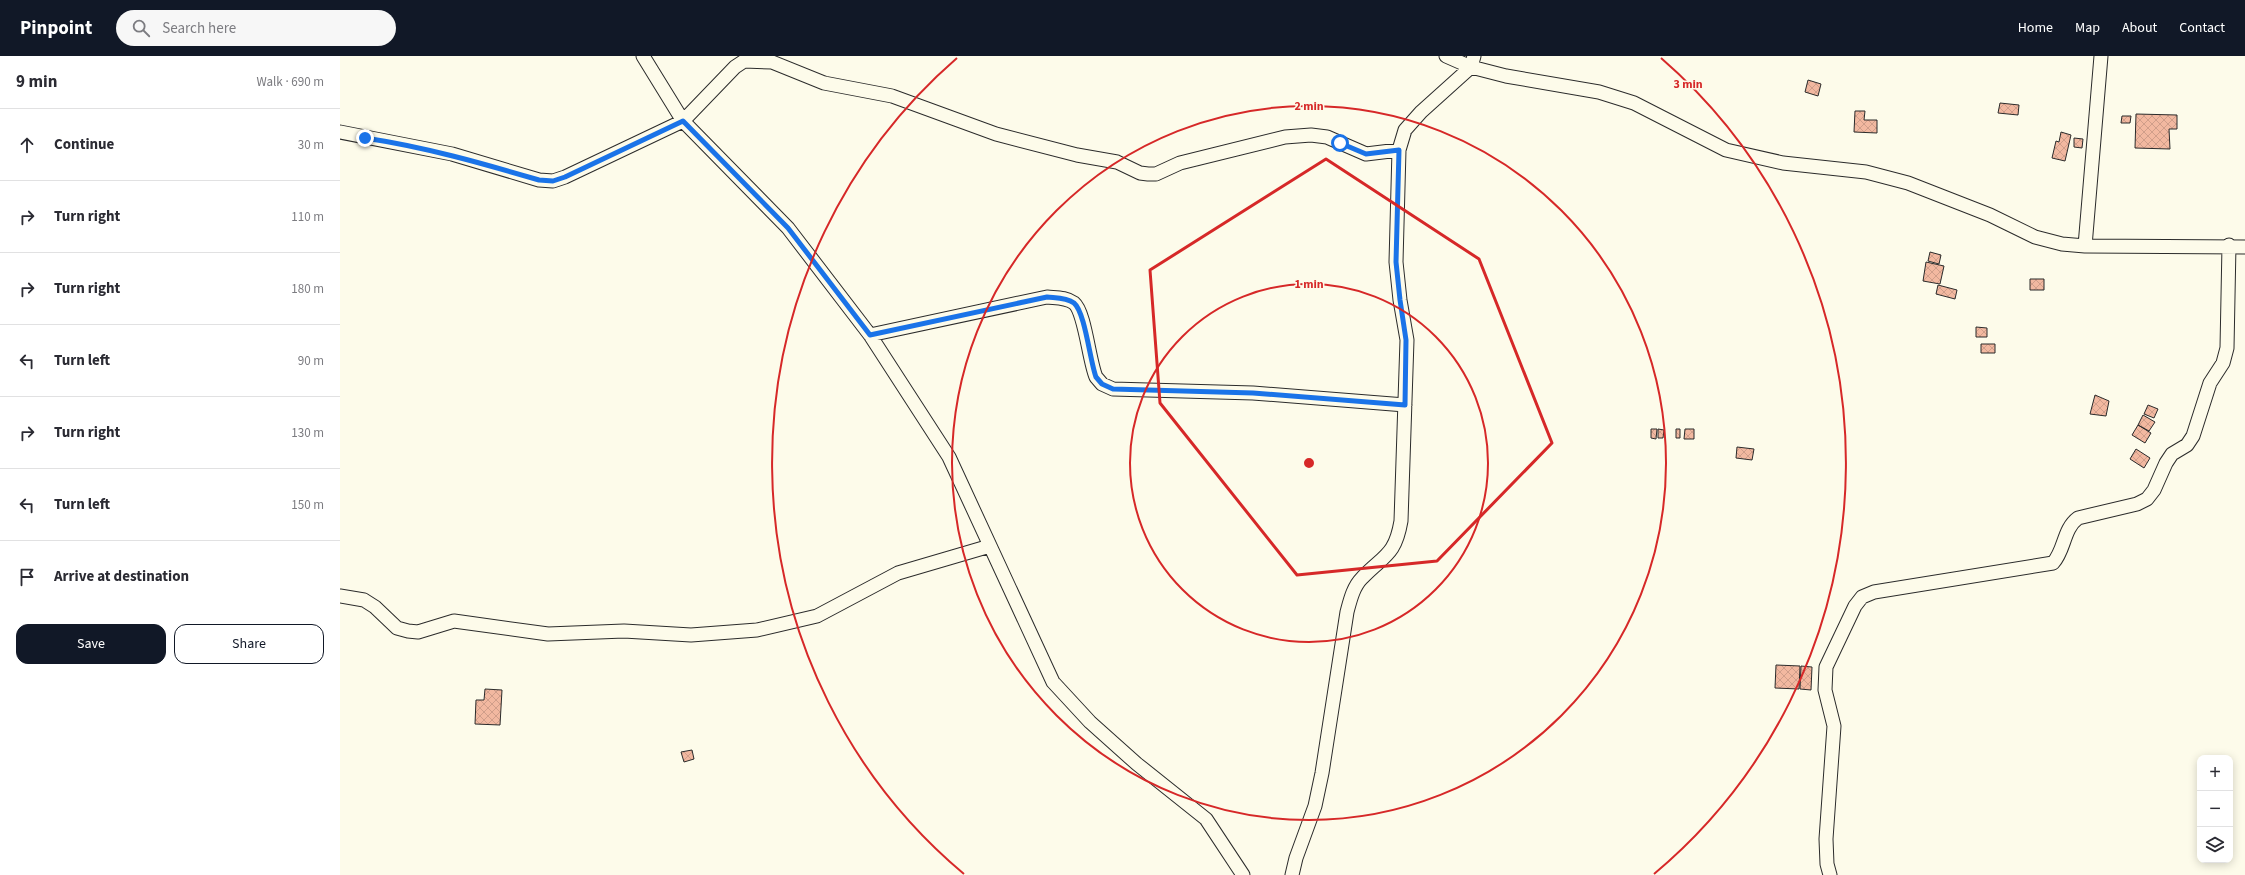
<!DOCTYPE html>
<html lang="en">
<head>
<meta charset="utf-8">
<style>
  body { margin:0; font-family:"Source Sans 3",sans-serif; background:#f7f7f7; color:#2b2b33 }
  .controls { position:absolute; right:12px; bottom:12px; display:grid; overflow:hidden; border-radius:8px; box-shadow:0 2px 10px #0003 }
  .controls button { width:36px; height:36px; display:grid; place-items:center; padding:0; border:0; border-bottom:1px solid #e1e1e2; background:#fff; color:#2b2b33; font:20px sans-serif }
  .stop { position:absolute; width:12px; height:12px; margin:-9px; border:3px solid #1a73e8; border-radius:50%; background:#fff }
  .stop.end { background:#1a73e8; border-color:#fff; box-shadow:0 1px 4px #0008 }
  .list { margin:0; padding:0; list-style:none }
  h2 { display:flex; justify-content:space-between; align-items:center; height:52px; margin:0; padding:0 16px; font-size:17px }
  h2 small { font-size:13px; font-weight:400; color:#7c7c81 }
  .list li { display:grid; grid-template-columns:26px 1fr auto; gap:12px; align-items:center; box-sizing:border-box; height:72px; padding:0 16px; border-top:1px solid #e1e1e2 }
  .list b { display:block; font-size:15px; white-space:nowrap }
  .list em { font-size:13px; font-style:normal; color:#7c7c81 }
  .actions { display:flex; gap:8px; padding:12px 16px }
  .actions a { flex:1; padding:9px 0; border:1px solid #111827; border-radius:12px; text-align:center; font-size:14px; color:#111827 }
  .actions .main { background:#111827; color:#fff }
  .icon { flex:none; width:22px; height:22px; fill:none; stroke:currentColor; stroke-width:2; stroke-linecap:round; stroke-linejoin:round }
  .map { position:relative; flex:none; width:1905px; height:819px; overflow:hidden }
  header { display:flex; align-items:center; gap:24px; box-sizing:border-box; height:56px; padding:0 20px; background:#111827; color:#fff }
  header strong { font-size:19px }
  nav { display:flex; gap:22px; margin-inline-start:auto; font-size:14px }
  .search { width:280px; height:36px; background:#f7f7f7; display:flex; align-items:center; gap:10px; box-sizing:border-box; padding:0 14px; border-radius:22px; color:#7c7c81; font-size:15px }
  main { display:flex }
  aside { flex:1; background:#fff }
  .map>svg:first-child { display:block }
  .building { fill:url(#building-cross-hatch); stroke:#2b2b2b }
  .lines { fill:none; stroke-linecap:round; stroke-linejoin:round }
  .street-casing { stroke:#2b2b2b; stroke-width:15 }
  .street { stroke:#fdfbea; stroke-width:13 }
  .route { stroke:#1a73e8; stroke-width:5 }
  .marked { fill:none; stroke:#d62828; stroke-width:3; stroke-linejoin:round }
  .ring { fill:none; stroke:#d62828; stroke-width:2 }
  .centre { fill:#d62828; stroke:#fdfbea; stroke-width:2 }
  .ring-label { font-size:12px; text-anchor:middle; font-weight:bold; fill:#d62828; stroke:#fdfbea; stroke-width:3; stroke-linejoin:round; paint-order:stroke }
</style>
</head>
<body>
<header>
<strong>Pinpoint</strong>
<div class="search"><svg class="icon" aria-label="search" viewBox="0 0 24 24"><circle cx="10" cy="10" r="6"/><path d="M15 15l6 6"/></svg>Search here</div>
<nav><a>Home</a><a>Map</a><a>About</a><a>Contact</a></nav>
</header>
<main>
<aside>
<h2>9 min<small>Walk · 690 m</small></h2>
<ul class="list">
<li><svg class="icon" aria-label="ahead" viewBox="0 0 24 24"><path d="M12 20V5M6 11l6-6 6 6"/></svg><div><b>Continue</b></div><em>30 m</em></li>
<li><svg class="icon" aria-label="right" viewBox="0 0 24 24"><path d="M7 20v-9h11M14 6l5 5-5 5"/></svg><div><b>Turn right</b></div><em>110 m</em></li>
<li><svg class="icon" aria-label="right" viewBox="0 0 24 24"><path d="M7 20v-9h11M14 6l5 5-5 5"/></svg><div><b>Turn right</b></div><em>180 m</em></li>
<li><svg class="icon" aria-label="left" viewBox="0 0 24 24"><path d="M17 20v-9H6M10 6l-5 5 5 5"/></svg><div><b>Turn left</b></div><em>90 m</em></li>
<li><svg class="icon" aria-label="right" viewBox="0 0 24 24"><path d="M7 20v-9h11M14 6l5 5-5 5"/></svg><div><b>Turn right</b></div><em>130 m</em></li>
<li><svg class="icon" aria-label="left" viewBox="0 0 24 24"><path d="M17 20v-9H6M10 6l-5 5 5 5"/></svg><div><b>Turn left</b></div><em>150 m</em></li>
<li><svg class="icon" aria-label="arrive" viewBox="0 0 24 24"><path d="M6 21V4h12l-3 4 3 4H6"/></svg><div><b>Arrive at destination</b></div></li>
</ul>
<div class="actions"><a class="main">Save</a><a>Share</a></div>
</aside>
<div class="map">
<svg width="1905" height="819" viewBox="0 0 1905 819">
  <defs>
    <pattern id="building-cross-hatch" width="8" height="8" patternUnits="userSpaceOnUse"><rect width="8" height="8" fill="#f2b8a0"/><path d="M0 0l8 8M0 8l8-8" fill="none" stroke="#d09e8a"/></pattern>
  </defs>
  <rect width="100%" height="100%" fill="#fdfbea"/>
  <path class="building" d="M1468,24L1481,28L1478,40L1465,36Z
    M1660,47L1679,49L1678,59L1658,57Z
    M1515,55H1525L1524,64H1537V77L1514,76Z
    M1796,58L1837,59V73H1829L1830,93L1795,92Z
    M1782,60H1791L1790,67H1781Z
    M1721,76L1731,79L1725,105L1712,102L1716,85L1719,86Z
    M1734,82L1743,83L1742,92L1734,91Z
    M1590,196L1601,199L1599,208L1588,205Z
    M1586,206L1604,210L1600,228L1583,225Z
    M1690,223H1704V234H1690Z
    M1598,229L1617,234L1615,243L1596,238Z
    M1636,271L1647,272V281H1636Z
    M1641,288H1655V297H1641Z
    M1755,339L1769,345L1766,360L1750,358Z
    M1808,349L1818,353L1814,362L1804,358Z
    M1803,359L1815,366L1809,375L1798,369Z
    M1798,369L1811,377L1805,387L1792,379Z
    M1311,373H1317L1316,383L1311,382Z
    M1318,373L1324,374L1323,382H1318Z
    M1336,373H1340V382H1336Z
    M1345,373H1354V383H1344Z
    M1397,391L1414,393L1412,404L1396,402Z
    M1796,393L1810,402L1804,412L1790,403Z
    M1436,609L1460,610L1459,633L1435,632Z
    M1461,610L1472,611L1471,634L1460,633Z
    M145,633L162,634L160,669L135,668L136,644H144Z
    M352,694L354,703L344,706L341,696Z"/>
  <g class="lines">
    <defs>
      <path id="street" d="M303,0L343,65L448,172L530,279L609,401L713,626L750,666L797,708L866,763L903,819
        M1106,0L1131,11L1166,20L1259,36L1294,47L1386,94L1443,107L1526,116L1568,127L1650,159L1695,181L1722,188L1745,190L1905,191
        M0,76L112,98L199,124L213,125L225,121L343,65L395,11L404,5L432,6L484,27L552,40L656,78L737,99L777,106L800,117L808,118H816L840,107L945,81L971,79L987,81L1026,98L1059,94
        M1745,190L1761,0
        M530,279L707,241C715,242 726,241 734,247C745,256 749,305 756,321L762,328L773,333L913,337L1065,349
        M0,540L24,544L35,551L57,572L68,575L78,576L114,565L208,578L284,575L351,579L417,574L477,560L558,517L650,490
        M952,819L956,802L975,750L982,717L1007,556C1010,545 1013,531 1022,522C1044,499 1055,500 1061,465L1067,284L1060,244L1056,206L1059,94L1065,74L1081,56L1131,11L1134,0
        M1490,819L1487,808L1486,783L1494,670L1485,634L1486,611L1515,550L1522,541L1534,536L1713,507C1725,494 1723,473 1738,462L1797,448L1807,443L1814,434L1826,407L1832,398L1847,389L1853,380L1870,327L1883,307L1887,292L1889,189"/>
    </defs>
    <use href="#street" class="street-casing"/>
    <use href="#street" class="street"/>
  </g>
  <g class="lines">
    <path class="route" d="M25,82C85,91 141,107 199,124L213,125L225,121L343,65L448,172L530,279L707,241C715,242 726,241 734,247C745,256 750,305 756,321L762,328L773,333L913,337L1065,349L1066,284L1060,244L1056,206L1059,94L1026,98L1000,87"/>
  </g>
  <path class="marked" d="M986,103L1139,203L1212,387L1097,505L957,519L820,347L810,214Z"/>
  <g class="ring">
    <circle cx="969" cy="407" r="179"/>
    <circle cx="969" cy="407" r="357"/>
    <path d="M624 818A536 536 0 0 1 617 2M1321 2A536 536 0 0 1 1314 818"/>
  </g>
  <circle cx="969" cy="407" r="6" class="centre"/>
  <g class="ring-label">
    <text x="1348" y="32">3 min</text>
    <text x="969" y="54">2 min</text>
    <text x="969" y="232">1 min</text>
  </g>
</svg>
<div class="controls">
<button>+</button>
<button>−</button>
<button><svg class="icon" aria-label="layers" viewBox="0 0 24 24"><path d="M12 4l9 5-9 5-9-5zM3 14l9 5 9-5"/></svg></button>
</div>
<div class="stop" style="left:1000px;top:87px"></div>
<div class="stop end" style="left:25px;top:82px"></div>
</div>
</main>
</body>
</html>
